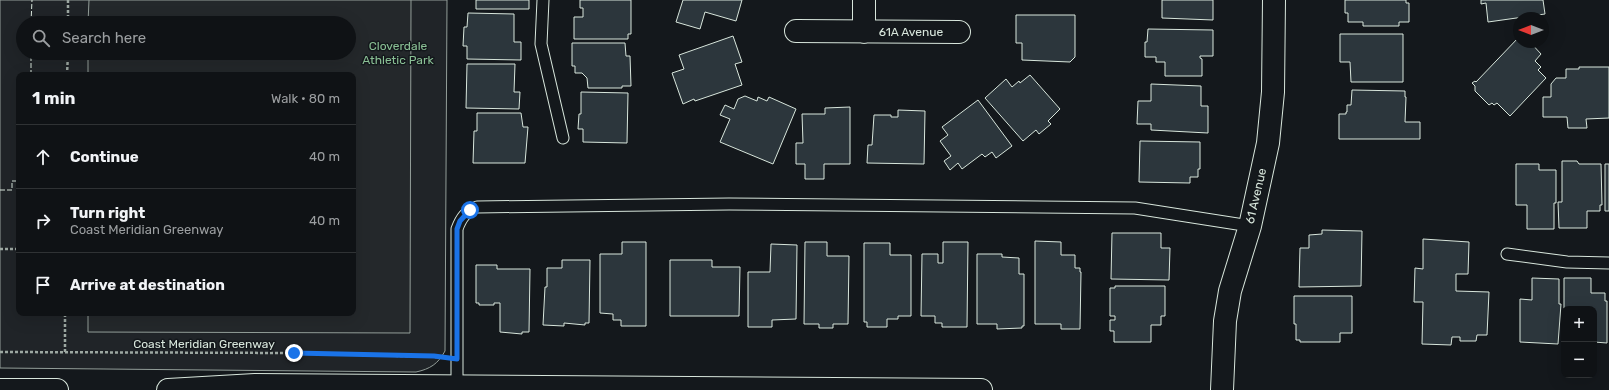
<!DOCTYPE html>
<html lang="en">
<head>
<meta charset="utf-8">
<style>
  body { margin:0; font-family:Rubik,sans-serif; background:#1d2022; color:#f1f3f6 }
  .controls { position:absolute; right:12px; bottom:12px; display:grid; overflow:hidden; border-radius:8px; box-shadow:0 4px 16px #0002 }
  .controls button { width:36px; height:36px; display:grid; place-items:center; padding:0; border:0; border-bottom:1px solid #2f3234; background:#0f1215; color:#f1f3f6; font:20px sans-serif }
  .compass { position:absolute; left:1513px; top:12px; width:36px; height:36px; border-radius:50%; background:#0f1215; box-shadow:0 4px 16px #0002; rotate:270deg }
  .stop { position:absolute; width:12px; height:12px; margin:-9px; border:3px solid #1a73e8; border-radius:50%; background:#fff }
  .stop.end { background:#1a73e8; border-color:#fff; box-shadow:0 1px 4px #0008 }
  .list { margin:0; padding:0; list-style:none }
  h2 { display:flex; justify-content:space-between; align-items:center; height:52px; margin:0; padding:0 16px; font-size:17px }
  h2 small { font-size:13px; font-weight:400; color:#9b9ea0 }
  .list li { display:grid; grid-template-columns:26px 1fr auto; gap:12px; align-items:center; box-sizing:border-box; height:64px; padding:0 16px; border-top:1px solid #2f3234 }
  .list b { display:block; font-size:15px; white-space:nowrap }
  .list p { margin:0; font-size:13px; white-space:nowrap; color:#9b9ea0 }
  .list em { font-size:13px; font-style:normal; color:#9b9ea0 }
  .icon { flex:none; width:22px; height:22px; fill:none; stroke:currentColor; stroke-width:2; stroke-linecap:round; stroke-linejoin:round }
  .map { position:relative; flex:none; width:1609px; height:390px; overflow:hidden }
  .search { position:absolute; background:#0f1215; box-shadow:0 4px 16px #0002; left:16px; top:16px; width:340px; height:44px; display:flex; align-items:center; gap:10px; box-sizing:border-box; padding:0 14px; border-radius:22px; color:#9b9ea0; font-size:15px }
  .panel { position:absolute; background:#0f1215; box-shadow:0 4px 16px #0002; left:16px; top:72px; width:340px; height:244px; border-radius:8px }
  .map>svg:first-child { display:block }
  .green { fill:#202428; stroke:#939e99; fill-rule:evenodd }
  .parking { fill:#24282b; stroke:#939e99 }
  .building { fill:#2c363c; stroke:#d8e6dc }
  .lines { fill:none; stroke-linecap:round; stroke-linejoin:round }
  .lane-casing { stroke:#d8e6dc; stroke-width:13 }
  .street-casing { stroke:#d8e6dc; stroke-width:24 }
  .secondary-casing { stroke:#d8e6dc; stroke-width:24 }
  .path { stroke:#9da8a2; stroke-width:2.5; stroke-dasharray:3 2; stroke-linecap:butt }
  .lane { stroke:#14181c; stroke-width:11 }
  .street { stroke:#14181c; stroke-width:22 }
  .secondary { stroke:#14181c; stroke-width:22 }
  .fence { stroke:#d8e6dc; stroke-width:1; stroke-dasharray:5 2; stroke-linecap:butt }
  .route { stroke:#1a73e8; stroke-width:5 }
  .labels { text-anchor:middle; stroke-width:3; stroke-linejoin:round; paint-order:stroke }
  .street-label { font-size:12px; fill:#d8e6dc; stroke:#14181c }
  .park-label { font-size:12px; fill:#8ac095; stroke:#14181c }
</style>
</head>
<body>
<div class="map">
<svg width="1609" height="390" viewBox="0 0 1609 390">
  <rect width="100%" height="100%" fill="#14181c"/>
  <path class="green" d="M0,0H447L445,351C438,364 430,369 416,372L0,368ZM23,23H349V53H23ZM19,75H353V313H19Z"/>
  <path class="parking" d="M89,0H411L410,333L88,332V313H353V75H88V53H349V23H88Z"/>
  <path class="building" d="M476,0H529V9H476Z
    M580,0H631V34H628V39H574V17H583V8H580Z
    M683,0H742L736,21L705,12L700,29L676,22Z
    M1162,0H1213V20L1162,18Z
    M1345,0H1406V3H1409V22H1399V26H1363V22H1348V13H1345Z
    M1481,0H1543L1545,14L1488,22L1486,3L1481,4Z
    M468,13L514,14V42H521V60L467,59V46H463L464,27H467Z
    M1016,15H1075V57L1070,62L1022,60V43H1016Z
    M1148,29L1213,30V56H1200V58L1202,59V76H1165V62H1156V57H1145V42H1147Z
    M1340,34H1403V82H1351L1350,62H1340Z
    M733,36L742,62L735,64L742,85L695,101L694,99L683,104L672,73L684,69L679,55Z
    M1519,37V42H1530L1541,54L1535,61L1541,67L1538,70L1546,78L1510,116L1497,103L1494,105L1492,103L1489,105L1475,91V86L1472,83L1475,81L1476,82Z
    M572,43H625L626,56H630L631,86H622V88H588L587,78L582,73H575V66H572Z
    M467,64H515L514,92H520L519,109L466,108Z
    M1579,67H1609V118L1586,119L1587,128H1568L1567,117H1543V97H1551V84L1556,78H1566V69H1579Z
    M1030,75L1060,109L1048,121L1051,124L1039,134L1036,130L1023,141L985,98L1006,79L1012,87L1019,81L1020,83Z
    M1151,84L1201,86V106H1208V133L1151,130V124H1137L1138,101H1151Z
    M1352,90L1405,91V97H1406L1405,122H1420V139H1339V114H1346V112H1347V105H1351Z
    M581,92L628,93L627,143L583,142V129H578L579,114H581Z
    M745,96L757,101L758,97L767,101L769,97L796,109L773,164L720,142L730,119L720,115L725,105L734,109L738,99Z
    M978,100L1012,146L996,158L992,152L985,157L982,154L962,169L958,163L950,170L944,161L951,156L940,141L948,135L942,127Z
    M850,107V164H824V179H805V164H796V143H803L802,114H825V108Z
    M898,110L925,111L924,164L867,163L868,145H872L874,115H891V117H898Z
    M477,113H521L523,127H528L525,163H473L474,131H477Z
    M1140,141L1200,142V169H1198V177H1190V183L1139,182Z
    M1562,161H1577L1579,164H1601L1602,205H1600V211H1587V228H1559L1558,202H1562Z
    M1516,164H1539V170H1556V203H1554V229H1527V205H1516Z
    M1605,164H1609V211H1605Z
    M1322,230L1362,231L1361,286L1299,287L1300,248H1309V235L1322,234Z
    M1112,233H1161V248H1170L1169,280L1111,279Z
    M1423,239L1469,242L1468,274H1456V291L1489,292L1487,335H1477L1476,341H1460V337H1452L1451,345L1422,344L1423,302H1414L1415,268L1423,269Z
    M1035,241L1061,242V255H1075V268H1080V272H1081L1080,329H1061V324H1035Z
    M622,242H646V326H621V320H613V314L600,313V254H622Z
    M805,242H827V256H849L848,324H833V328H819V324H804Z
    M943,242H968L967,327H942V323H935V316H921L922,254H938V263H943Z
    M864,243H890V255H911V316H898V319H887V327H867V322H864Z
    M771,244L797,245L796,319L772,320V327H748V272H770Z
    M977,254H1002V257L1019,258V274H1024V326H1022V328L997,329V324H977Z
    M562,260H590L589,323H585V325L564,323V326L543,325L545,287H547V268H562Z
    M670,260H712V267H740L739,316H670Z
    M476,265H497V269H530L529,332H522V334L500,332V303H494V305H479V303H476Z
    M1532,278L1559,279V304H1561L1558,344L1520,342V299L1532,300Z
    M1564,278H1591V293H1605V301H1607V343L1594,342V309H1564V317Z
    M1115,286H1165V316H1161V325H1151V342H1114V331H1110V320H1115V316H1110V288H1115Z
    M1294,296H1352V333H1340V342H1300V340H1296V324H1294Z"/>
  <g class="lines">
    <defs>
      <path id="lane" d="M543,0L541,44L563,138
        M1507,254L1567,262L1609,263
        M457,385V229C461,218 466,211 477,207L729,204L1135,208L1250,226"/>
      <path id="street" d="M796,31L959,32
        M864,32V0
        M1222,390L1225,321L1230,291L1250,226L1268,143L1273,92L1274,0"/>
      <path id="secondary" d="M0,390H57
        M168,390L255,385L981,390"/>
    </defs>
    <use href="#lane" class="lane-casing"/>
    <use href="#street" class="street-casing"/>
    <use href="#secondary" class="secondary-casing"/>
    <path class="path" d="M68,23V0
      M67,75L68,53
      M0,249H19
      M0,352L293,353L438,357
      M65,352V313"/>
    <use href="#lane" class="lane"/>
    <use href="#street" class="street"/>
    <use href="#secondary" class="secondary"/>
    <path class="fence" d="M31,23L32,0
      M31,75V53
      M0,190H12V181H19"/>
  </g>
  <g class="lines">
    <path class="route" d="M294,353L434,356L457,359V229L460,221L470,210"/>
  </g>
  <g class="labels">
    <g class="street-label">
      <text x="911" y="36">61A Avenue</text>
      <text transform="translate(1256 196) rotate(-77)" y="4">61 Avenue</text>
      <text x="204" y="348">Coast Meridian Greenway</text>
    </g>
    <g class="park-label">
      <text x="398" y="50">Cloverdale<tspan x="398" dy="14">Athletic Park</tspan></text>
    </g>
  </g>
</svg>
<div class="controls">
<button>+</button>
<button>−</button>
</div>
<svg class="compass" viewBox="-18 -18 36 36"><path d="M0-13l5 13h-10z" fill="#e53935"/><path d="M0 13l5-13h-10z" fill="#9b9ea0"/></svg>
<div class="stop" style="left:470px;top:210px"></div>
<div class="stop end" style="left:294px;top:353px"></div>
<div class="search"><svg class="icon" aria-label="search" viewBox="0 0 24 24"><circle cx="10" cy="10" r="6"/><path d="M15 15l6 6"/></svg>Search here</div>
<section class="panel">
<h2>1 min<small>Walk · 80 m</small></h2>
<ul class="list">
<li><svg class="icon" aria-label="ahead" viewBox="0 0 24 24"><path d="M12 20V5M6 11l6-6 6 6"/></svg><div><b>Continue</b></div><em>40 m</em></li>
<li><svg class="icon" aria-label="right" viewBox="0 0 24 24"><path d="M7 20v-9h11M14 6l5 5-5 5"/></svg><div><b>Turn right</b><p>Coast Meridian Greenway</p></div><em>40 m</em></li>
<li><svg class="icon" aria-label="arrive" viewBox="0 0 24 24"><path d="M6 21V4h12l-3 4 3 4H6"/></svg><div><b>Arrive at destination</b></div></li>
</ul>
</section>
</div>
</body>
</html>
